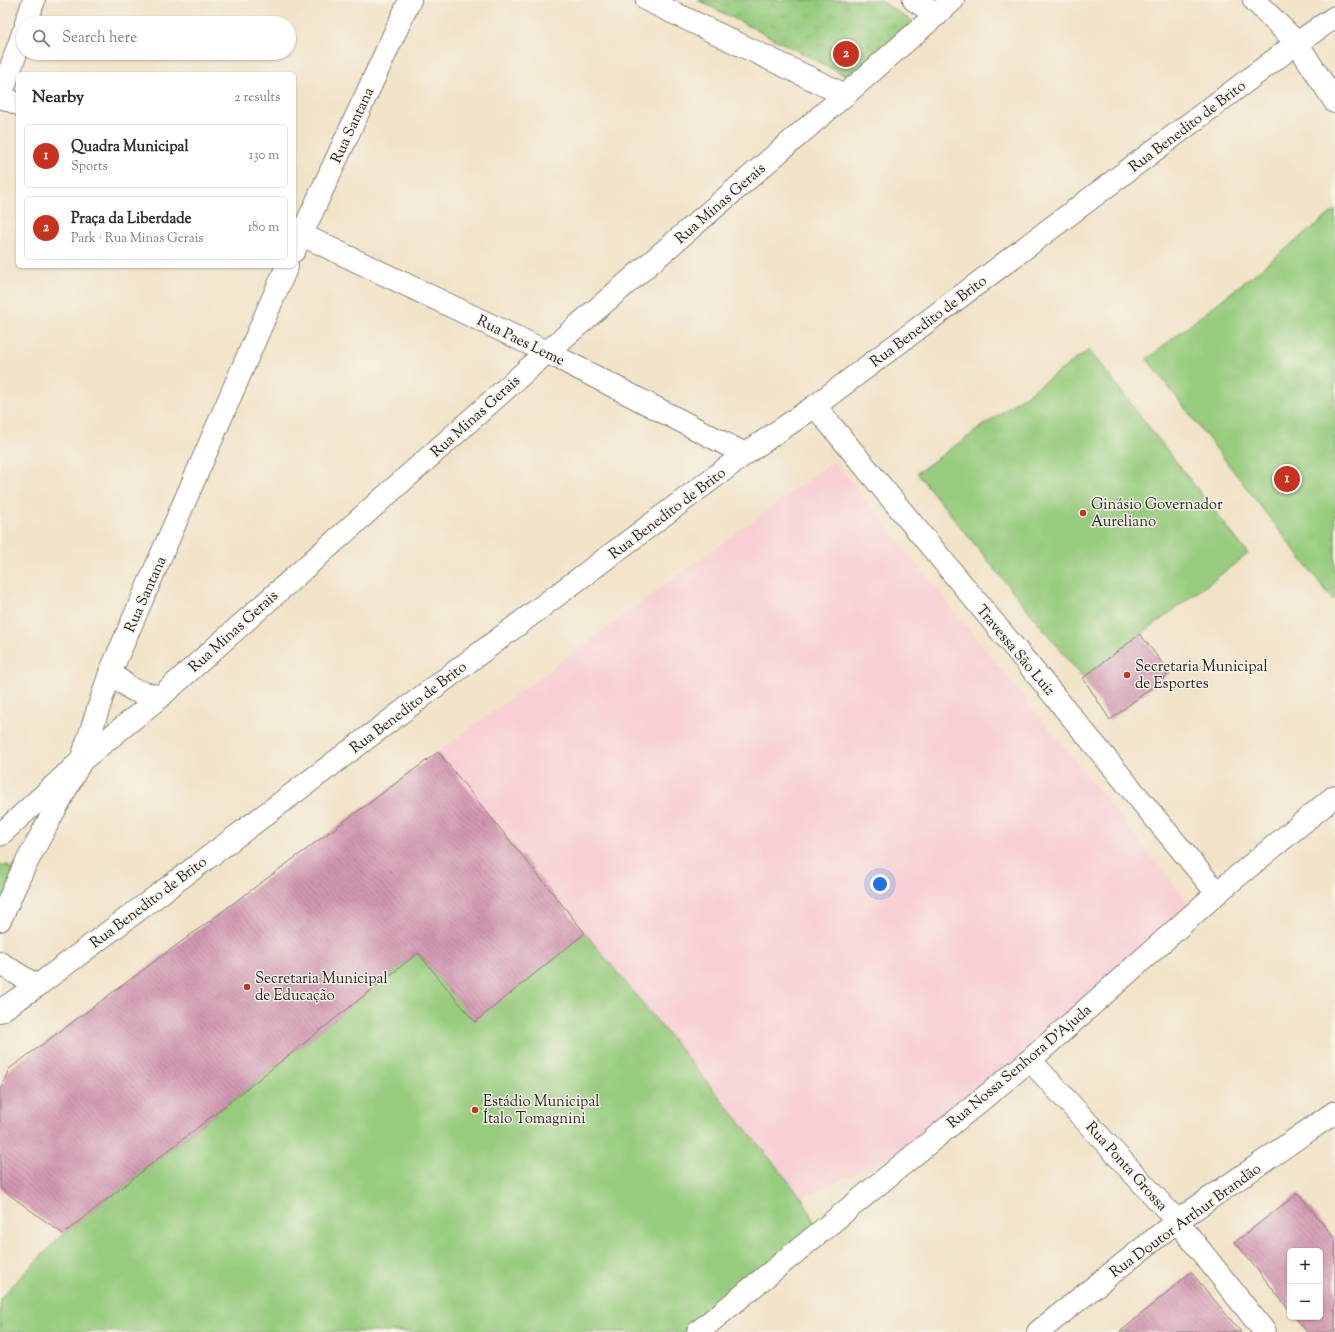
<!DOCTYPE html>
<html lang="en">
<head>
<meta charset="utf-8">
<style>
  body { margin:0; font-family:"Sorts Mill Goudy",serif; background:#f2f2f3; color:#2b2b33 }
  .controls { position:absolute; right:12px; bottom:12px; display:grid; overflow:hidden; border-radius:6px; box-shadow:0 1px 3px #0004 }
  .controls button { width:36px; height:36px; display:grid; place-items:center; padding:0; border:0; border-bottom:1px solid #e1e1e2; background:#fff; color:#2b2b33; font:20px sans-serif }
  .you { position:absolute; left:880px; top:884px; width:14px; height:14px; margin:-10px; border:3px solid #fff; border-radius:50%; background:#1a73e8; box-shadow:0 0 0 6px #1a73e833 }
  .badge { display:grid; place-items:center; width:26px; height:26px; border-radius:50%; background:#c8321e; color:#fff; font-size:13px; font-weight:700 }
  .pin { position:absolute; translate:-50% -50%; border:2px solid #fff; box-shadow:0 1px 4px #0006 }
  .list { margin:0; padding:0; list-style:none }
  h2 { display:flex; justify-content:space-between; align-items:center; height:52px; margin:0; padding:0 16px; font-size:17px }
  h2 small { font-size:13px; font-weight:400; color:#7c7c81 }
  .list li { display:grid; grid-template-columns:26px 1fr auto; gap:12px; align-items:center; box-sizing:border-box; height:64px; margin:0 8px 8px; padding:0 8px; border:1px solid #e1e1e2; border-radius:6px }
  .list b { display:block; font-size:15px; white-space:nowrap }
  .list p { margin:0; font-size:13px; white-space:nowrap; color:#7c7c81 }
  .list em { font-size:13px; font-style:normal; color:#7c7c81 }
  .icon { flex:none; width:22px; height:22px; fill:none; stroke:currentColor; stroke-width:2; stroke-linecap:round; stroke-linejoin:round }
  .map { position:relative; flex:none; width:1335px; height:1332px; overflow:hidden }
  .search { position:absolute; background:#fff; box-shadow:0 1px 3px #0004; left:16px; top:16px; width:280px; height:44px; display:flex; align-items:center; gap:10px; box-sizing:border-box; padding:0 14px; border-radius:22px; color:#7c7c81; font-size:15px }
  .panel { position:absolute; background:#fff; box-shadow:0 1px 3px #0004; left:16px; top:72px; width:280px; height:196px; border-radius:6px }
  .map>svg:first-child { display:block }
  .built { fill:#f7cfd4 }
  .grass { fill:#97cc7e; stroke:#5a744d }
  .park { fill:url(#park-tufts); stroke:#5a744d }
  .building { fill:url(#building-back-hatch) }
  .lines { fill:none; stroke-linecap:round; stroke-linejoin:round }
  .minor-casing { stroke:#868072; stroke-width:24 }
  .tertiary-casing { stroke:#868072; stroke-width:24 }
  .minor { stroke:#fff; stroke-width:22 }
  .tertiary { stroke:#fff; stroke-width:22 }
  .poi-dot { fill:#c8321e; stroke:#f7f3e8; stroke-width:1.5 }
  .labels { text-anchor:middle; stroke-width:3; stroke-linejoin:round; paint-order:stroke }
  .street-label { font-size:15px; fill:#1c1c1c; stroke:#f7f3e8 }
  .poi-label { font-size:15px; fill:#1c1c1c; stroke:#f7f3e8; text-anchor:start }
</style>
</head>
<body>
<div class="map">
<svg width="1335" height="1332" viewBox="0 0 1335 1332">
  <defs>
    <pattern id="park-tufts" width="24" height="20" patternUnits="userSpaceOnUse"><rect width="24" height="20" fill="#97cc7e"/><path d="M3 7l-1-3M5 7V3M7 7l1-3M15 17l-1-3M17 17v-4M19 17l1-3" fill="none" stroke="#82af6c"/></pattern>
    <pattern id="building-back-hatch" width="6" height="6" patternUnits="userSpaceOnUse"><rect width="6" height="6" fill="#d296b1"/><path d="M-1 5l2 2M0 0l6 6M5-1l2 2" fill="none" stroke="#aa7a8f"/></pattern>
  </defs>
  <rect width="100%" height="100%" fill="#f7f3e8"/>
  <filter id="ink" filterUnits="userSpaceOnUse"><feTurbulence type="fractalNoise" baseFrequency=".025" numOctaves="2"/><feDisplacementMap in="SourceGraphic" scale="8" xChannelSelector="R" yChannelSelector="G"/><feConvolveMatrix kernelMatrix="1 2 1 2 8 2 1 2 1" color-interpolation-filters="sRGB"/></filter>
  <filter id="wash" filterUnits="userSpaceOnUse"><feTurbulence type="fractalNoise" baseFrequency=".012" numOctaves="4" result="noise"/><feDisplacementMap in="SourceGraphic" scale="16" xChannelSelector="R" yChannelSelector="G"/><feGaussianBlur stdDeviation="0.9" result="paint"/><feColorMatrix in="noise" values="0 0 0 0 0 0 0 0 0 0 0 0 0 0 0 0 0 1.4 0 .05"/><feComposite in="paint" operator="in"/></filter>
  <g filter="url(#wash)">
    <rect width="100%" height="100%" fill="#f1e3c7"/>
    <path class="built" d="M834,461L1196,912L902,1151L802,1198L438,752Z"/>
    <path class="grass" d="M1335,210V598L1333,600L1147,359Z
      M1089,350L1248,554L1083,678L917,473Z
      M585,933L802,1198L816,1226L685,1332H0V1298L63,1234L418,953L475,1021Z"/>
    <path class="park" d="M698,0H880L921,27L856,81Z
      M0,865H8L18,880L0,919Z"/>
    <g id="blocks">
      <path class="building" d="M1140,634L1170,673L1110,720L1083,678Z
        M438,752L585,933L475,1022L418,953L63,1234L0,1188V1090L9,1069Z
        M1298,1193L1335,1239V1332H1307L1295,1317H1320V1251H1290V1311L1235,1242Z
        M1191,1272L1241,1332H1120Z"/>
    </g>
  </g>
  <g filter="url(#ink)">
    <use href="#blocks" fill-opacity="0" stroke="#868072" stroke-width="1"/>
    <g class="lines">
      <defs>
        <path id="minor" d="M647,0L845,95
          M914,0L937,15
          M1254,0L1297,43L1335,102
          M0,96L18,104
          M294,231L547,352L745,454
          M294,251L410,0
          M815,406L1217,893
          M0,920L23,869L81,761L110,673L287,266
          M0,963L37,986
          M1030,1060L1177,1221L1265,1332
          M1038,1332L1177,1221L1335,1112"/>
        <path id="tertiary" d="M26,23L34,0
          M0,98L23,33
          M110,673L133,690L160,697
          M0,835L81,761L160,697L547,352L845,95L953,0
          M0,1011L37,986L745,454L815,406L1297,43L1335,17
          M698,1332L1030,1060L1217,893L1335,796"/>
      </defs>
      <use href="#minor" class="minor-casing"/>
      <use href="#tertiary" class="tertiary-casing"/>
      <use href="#minor" class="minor"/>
      <use href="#tertiary" class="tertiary"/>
    </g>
  </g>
  <g class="poi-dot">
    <circle cx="1083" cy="513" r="4"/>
    <circle cx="1127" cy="675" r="4"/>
    <circle cx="247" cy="987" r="4"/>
    <circle cx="475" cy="1110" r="4"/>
  </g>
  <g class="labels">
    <g class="street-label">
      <text transform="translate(352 125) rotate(-65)" y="5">Rua Santana</text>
      <text transform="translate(1187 126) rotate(-37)" y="5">Rua Benedito de Brito</text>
      <text transform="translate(720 203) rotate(-41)" y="5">Rua Minas Gerais</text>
      <text transform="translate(928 321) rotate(-37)" y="5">Rua Benedito de Brito</text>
      <text transform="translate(521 340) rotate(26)" y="5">Rua Paes Leme</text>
      <text transform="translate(475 416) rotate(-42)" y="5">Rua Minas Gerais</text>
      <text transform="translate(667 513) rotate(-37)" y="5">Rua Benedito de Brito</text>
      <text transform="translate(145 594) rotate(-66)" y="5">Rua Santana</text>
      <text transform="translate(233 631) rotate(-42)" y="5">Rua Minas Gerais</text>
      <text transform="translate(1016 650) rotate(50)" y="5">Travessa São Luiz</text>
      <text transform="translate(408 707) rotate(-37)" y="5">Rua Benedito de Brito</text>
      <text transform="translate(148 902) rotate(-37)" y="5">Rua Benedito de Brito</text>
      <text transform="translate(1019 1066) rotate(-40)" y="5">Rua Nossa Senhora D'Ajuda</text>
      <text transform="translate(1127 1166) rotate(48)" y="5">Rua Ponta Grossa</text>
      <text transform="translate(1185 1220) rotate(-36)" y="5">Rua Doutor Arthur Brandão</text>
    </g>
    <g class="poi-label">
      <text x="1091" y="509">Ginásio Governador<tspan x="1091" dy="17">Aureliano</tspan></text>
      <text x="1135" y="671">Secretaria Municipal<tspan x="1135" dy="17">de Esportes</tspan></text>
      <text x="255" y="983">Secretaria Municipal<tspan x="255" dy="17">de Educação</tspan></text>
      <text x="483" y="1106">Estádio Municipal<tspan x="483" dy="17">Ítalo Tomagnini</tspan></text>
    </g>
  </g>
</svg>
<div class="controls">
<button>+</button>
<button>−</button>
</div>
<div class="you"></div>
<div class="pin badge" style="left:1287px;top:479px">1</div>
<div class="pin badge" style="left:846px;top:54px">2</div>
<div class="search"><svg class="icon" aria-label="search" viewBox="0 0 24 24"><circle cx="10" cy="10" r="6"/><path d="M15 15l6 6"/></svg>Search here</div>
<section class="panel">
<h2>Nearby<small>2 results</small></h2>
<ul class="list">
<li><span class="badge">1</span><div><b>Quadra Municipal</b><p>Sports</p></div><em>130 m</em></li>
<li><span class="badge">2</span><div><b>Praça da Liberdade</b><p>Park · Rua Minas Gerais</p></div><em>180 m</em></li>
</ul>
</section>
</div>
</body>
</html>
